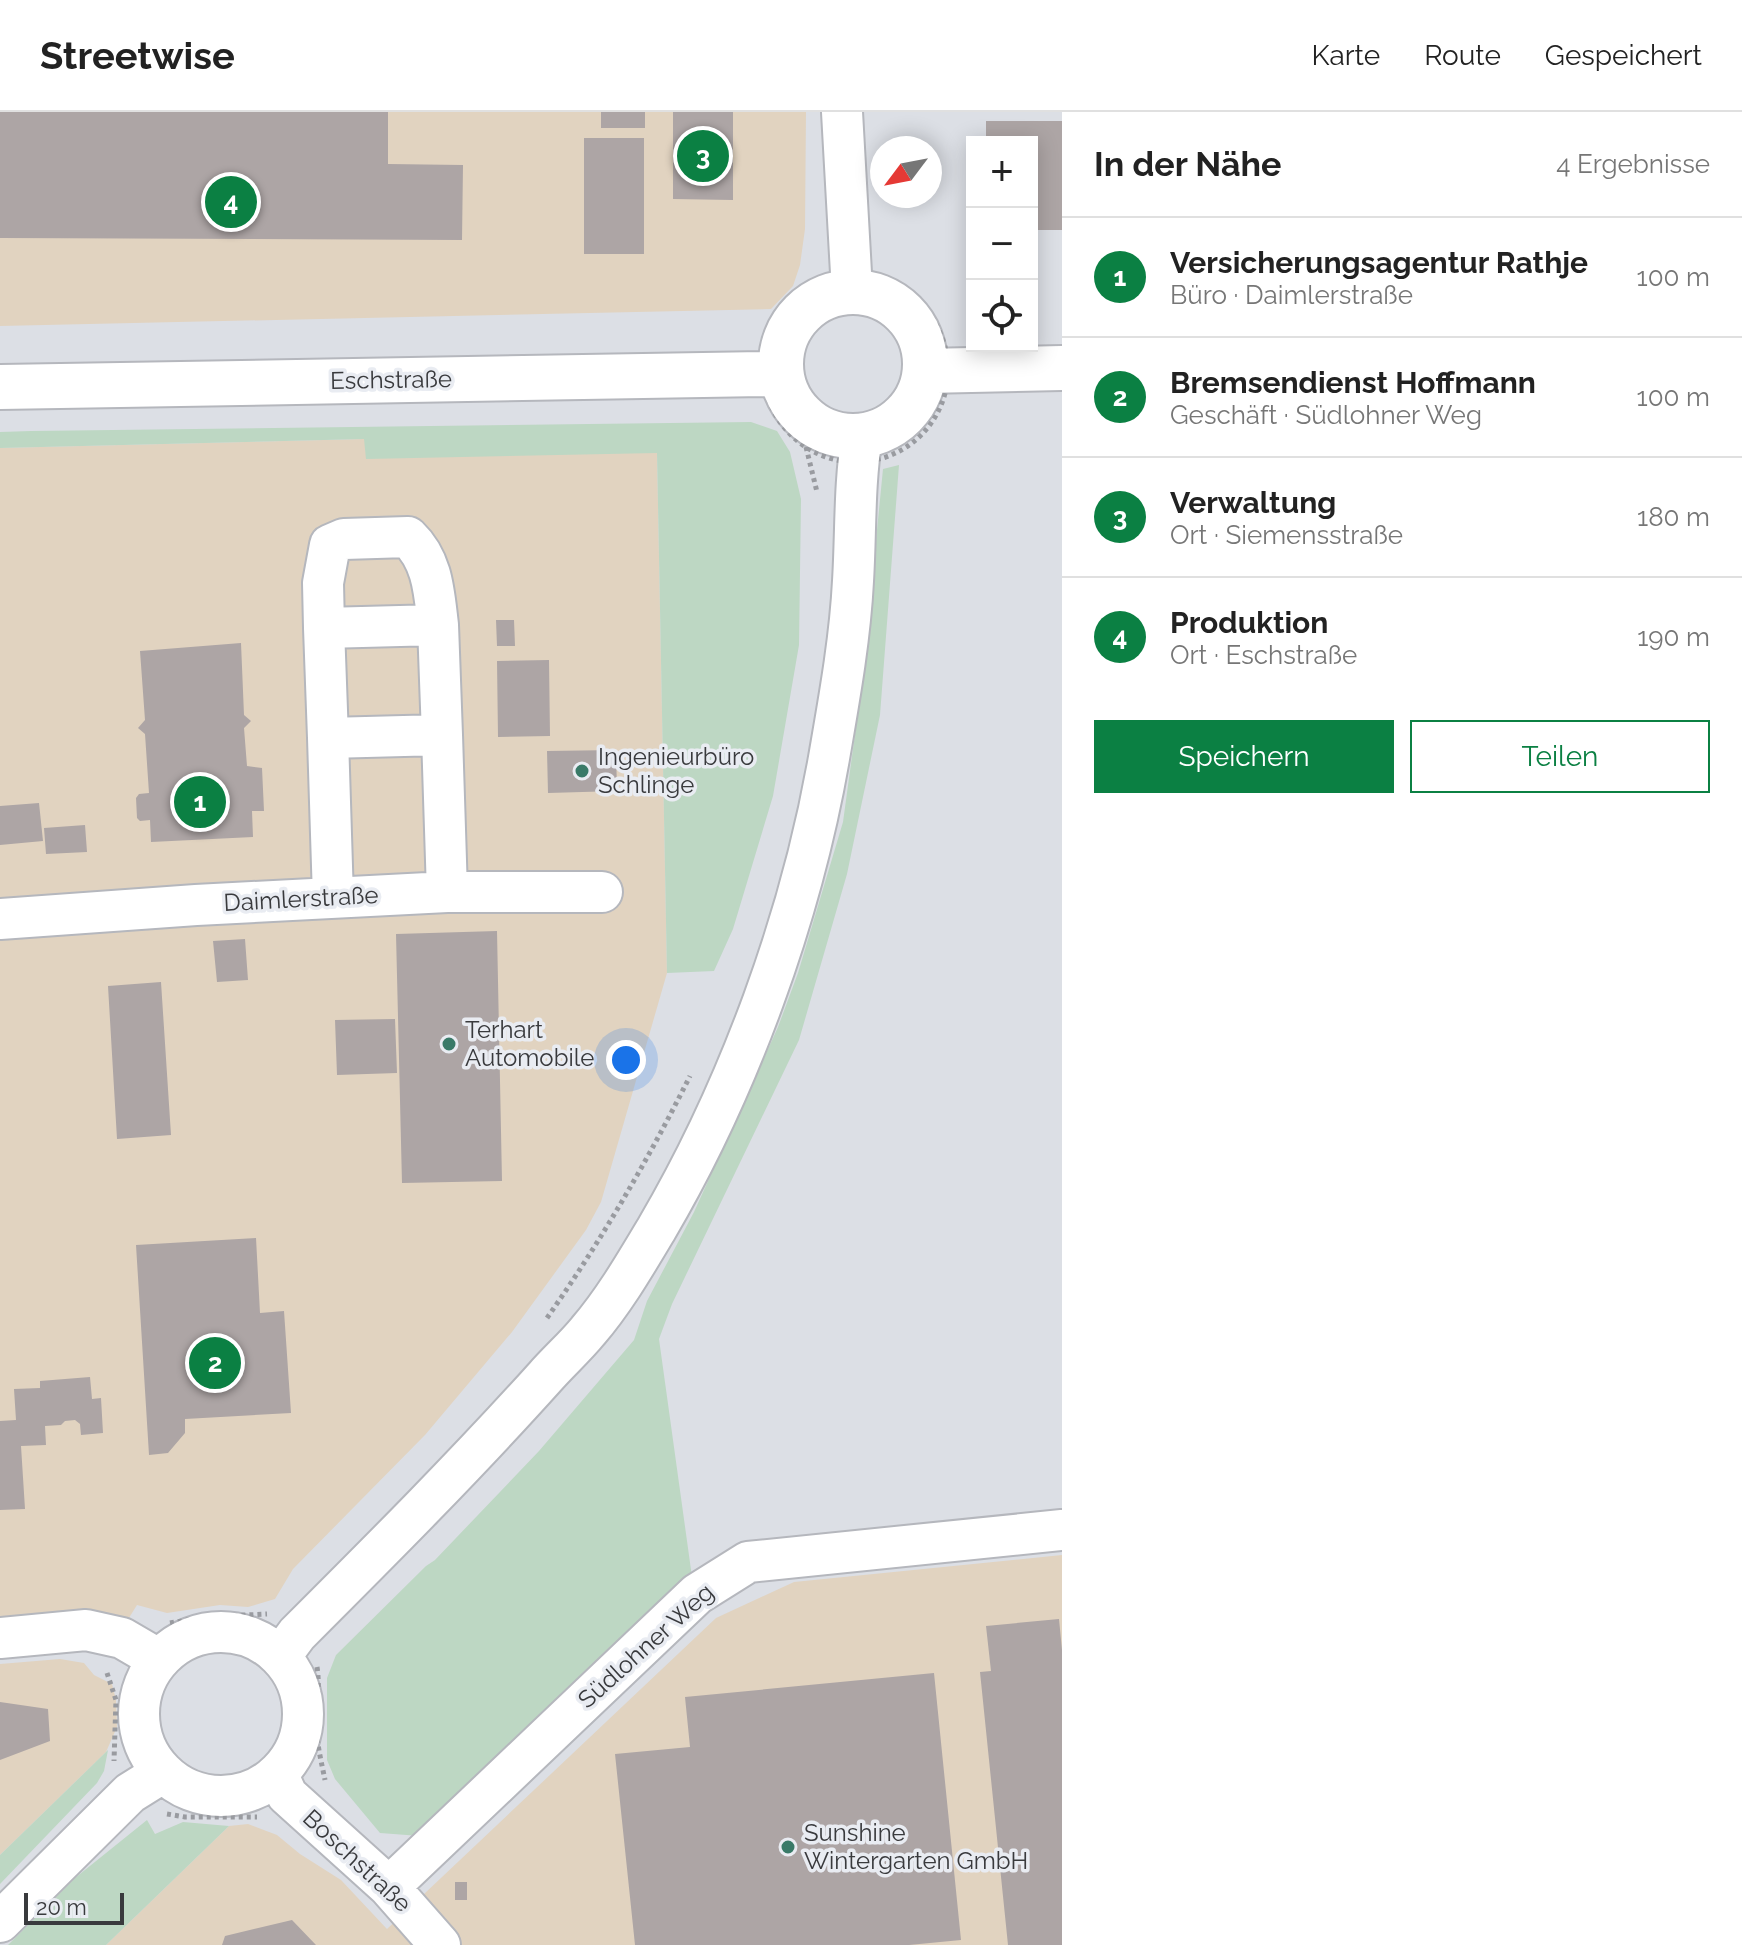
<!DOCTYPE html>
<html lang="de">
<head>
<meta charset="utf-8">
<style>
  body { margin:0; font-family:Raleway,sans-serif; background:#f6f6f6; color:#222 }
  .controls { position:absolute; right:24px; top:24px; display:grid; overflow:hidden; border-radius:0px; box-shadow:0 4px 20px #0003 }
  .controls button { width:72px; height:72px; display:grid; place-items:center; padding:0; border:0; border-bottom:2px solid #e0e0e0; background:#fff; color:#222; font:40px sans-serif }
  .compass { position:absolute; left:870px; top:24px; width:72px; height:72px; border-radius:50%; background:#fff; box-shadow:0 4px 20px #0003; rotate:238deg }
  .scale { position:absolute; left:24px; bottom:20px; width:100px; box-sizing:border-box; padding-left:8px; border:4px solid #393a3d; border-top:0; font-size:22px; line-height:28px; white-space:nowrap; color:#393a3d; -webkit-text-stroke:6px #e9ecf2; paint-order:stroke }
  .you { position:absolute; left:626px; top:948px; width:28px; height:28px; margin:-20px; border:6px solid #fff; border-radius:50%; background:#1a73e8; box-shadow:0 0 0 12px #1a73e833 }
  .badge { display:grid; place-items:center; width:52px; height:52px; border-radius:50%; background:#0b8043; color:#fff; font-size:26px; font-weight:700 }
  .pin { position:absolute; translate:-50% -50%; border:4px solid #fff; box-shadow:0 2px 8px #0006 }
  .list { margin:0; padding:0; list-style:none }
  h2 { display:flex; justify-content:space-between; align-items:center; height:104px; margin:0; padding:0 32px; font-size:34px }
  h2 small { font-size:26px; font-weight:400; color:#767676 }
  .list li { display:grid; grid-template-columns:52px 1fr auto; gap:24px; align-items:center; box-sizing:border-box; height:120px; padding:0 32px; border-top:2px solid #e0e0e0 }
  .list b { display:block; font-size:30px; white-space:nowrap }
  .list p { margin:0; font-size:26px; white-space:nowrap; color:#767676 }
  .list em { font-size:26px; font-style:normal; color:#767676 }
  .actions { display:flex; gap:16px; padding:24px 32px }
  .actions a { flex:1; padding:18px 0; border:2px solid #0b8043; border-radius:0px; text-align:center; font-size:28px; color:#0b8043 }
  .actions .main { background:#0b8043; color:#fff }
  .icon { flex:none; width:44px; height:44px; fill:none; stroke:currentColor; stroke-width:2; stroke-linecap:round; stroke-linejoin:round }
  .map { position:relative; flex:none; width:1062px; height:1833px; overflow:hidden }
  header { display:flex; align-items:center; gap:48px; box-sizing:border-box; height:112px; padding:0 40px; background:#fff; border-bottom:2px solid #e0e0e0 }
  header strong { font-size:38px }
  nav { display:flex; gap:44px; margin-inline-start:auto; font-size:28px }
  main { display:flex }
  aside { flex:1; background:#fff }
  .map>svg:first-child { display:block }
  .industrial { fill:#e1d3c0 }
  .green { fill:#bdd7c3 }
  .building { fill:#ada5a5 }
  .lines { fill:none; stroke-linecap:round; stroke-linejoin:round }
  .minor-casing { stroke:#b5b7bd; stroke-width:44 }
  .major-casing { stroke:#b5b7bd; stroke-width:48 }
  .path { stroke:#999ba0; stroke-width:5; stroke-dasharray:4 4; stroke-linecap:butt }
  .minor { stroke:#fff; stroke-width:40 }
  .major { stroke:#fff; stroke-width:44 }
  .poi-dot { fill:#397a68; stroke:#e9ecf2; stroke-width:3 }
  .labels { text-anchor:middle; stroke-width:7; stroke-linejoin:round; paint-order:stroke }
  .street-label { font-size:24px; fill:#393a3d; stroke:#e9ecf2 }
  .poi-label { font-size:24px; fill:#393a3d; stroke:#e9ecf2; text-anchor:start }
</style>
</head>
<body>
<header>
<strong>Streetwise</strong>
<nav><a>Karte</a><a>Route</a><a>Gespeichert</a></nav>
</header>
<main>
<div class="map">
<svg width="1062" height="1833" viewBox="0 0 1062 1833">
  <rect width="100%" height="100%" fill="#dcdfe5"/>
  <path class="industrial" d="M0,0H806L805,117L800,153L793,174L771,197L0,214Z
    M364,327L657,341L667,861L601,1090L586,1118L512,1220L425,1323L293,1457L275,1487L248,1495L220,1493L167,1501L137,1493L127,1509L0,1507V336Z
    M1062,1443V1833H106L229,1714L248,1712L277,1723L300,1742L341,1768L387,1817L716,1506L794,1470Z
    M60,1547L84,1551L94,1563L112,1572L116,1588L117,1615L106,1640L0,1743V1552Z"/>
  <path class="green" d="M751,310L777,319L790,340L801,387L799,533L773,684L733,817L714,859L667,861L657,341L366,347L364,327L0,336V320L31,319Z
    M899,353L880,603L847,762L799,928L672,1192L659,1227L692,1465L420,1724L380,1721L335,1667L327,1648V1566L336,1543L426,1454L435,1448L539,1339L634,1228L647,1189L694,1100L778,915L798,861L843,710L862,571L883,357Z
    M108,1638L104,1659L97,1671L0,1772V1743Z
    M147,1708L155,1722L183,1710L229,1714L106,1833H8L75,1766Z"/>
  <path class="building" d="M0,0H388V52L463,53L462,128L0,126Z
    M601,0H645V16H601Z
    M673,0H733V88L673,87Z
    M986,9H1062V118H1032V30H986Z
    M584,26H644V142H584Z
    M496,508H514L515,534H497Z
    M241,531L244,603L251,609L244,616L247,654L262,656L264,699H252L253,725L151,730L150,708L140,709L137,706L136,686L139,682L149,681L145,622L138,616L145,608L140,539Z
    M549,548L550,624L498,625L497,549Z
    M616,638L617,679L548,681L547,639Z
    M39,691L43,729L0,733V694Z
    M85,713L87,740L46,742L44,716Z
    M497,819L502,1069L402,1071L396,822Z
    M245,827L248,868L217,870L213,829Z
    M161,870L171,1023L117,1027L108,874Z
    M395,907L397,961L337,963L335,908Z
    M256,1126L260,1201L284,1199L291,1301L185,1307V1321L168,1341L149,1343L136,1133Z
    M90,1265L92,1287L101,1286L103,1321L81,1323L80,1312L75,1308L65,1309L61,1313L45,1314L46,1333L21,1334L25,1397L0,1398V1309L16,1308L14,1277L40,1276V1269Z
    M1059,1507L1062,1538V1833H1008L980,1560L991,1559L986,1514Z
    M934,1561L961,1828L909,1833H635L615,1642L690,1635L685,1585Z
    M0,1590L48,1597L50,1629L0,1648Z
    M455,1770H467V1788H455Z
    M292,1808L316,1833H222L225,1824Z"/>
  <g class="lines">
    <defs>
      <path id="minor" d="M842,0L852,179
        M324,516L323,471L330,433L344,427L408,425C433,449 434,480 438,513
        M328,626L324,516L438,513L442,623
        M333,786L328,626L442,623L447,780
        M0,807L196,793L447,780H602
        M139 1602a82 82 0 1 1 164 0a82 82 0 1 1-164 0Z
        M0,1526L86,1518L122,1526L158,1547
        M280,1545L297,1522C381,1438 465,1354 545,1265C559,1249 575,1235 588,1219C614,1189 636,1151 657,1116C739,976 801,806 829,646C839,588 850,528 853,469C856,420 854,372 862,324
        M278,1663L287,1683L389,1775L440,1833
        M389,1775L697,1482L748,1450L1062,1418
        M0,1810L130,1681L162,1661"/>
      <path id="major" d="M781 252a72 72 0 1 1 144 0a72 72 0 1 1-144 0Z
        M925,259L1062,256
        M0,275L763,262L782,265"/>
    </defs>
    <use href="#minor" class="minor-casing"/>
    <use href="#major" class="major-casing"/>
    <path class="path" d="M764 258a92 92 0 1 1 184 0a92 92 0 1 1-184 0Z
      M806,335L817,380
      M547,1206C601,1129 648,1048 690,964
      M170,1511L204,1505L267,1502
      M317,1555C320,1574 317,1589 316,1608C316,1629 321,1648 325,1668
      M107,1561L116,1588L114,1649
      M167,1702L185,1705H257"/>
    <use href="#minor" class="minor"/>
    <use href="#major" class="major"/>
  </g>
  <g class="poi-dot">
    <circle cx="582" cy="659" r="8"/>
    <circle cx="449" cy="932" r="8"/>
    <circle cx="788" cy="1735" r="8"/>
  </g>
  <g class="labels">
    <g class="street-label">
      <text transform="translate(391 268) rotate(-1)" y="8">Eschstraße</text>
      <text transform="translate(301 787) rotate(-3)" y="8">Daimlerstraße</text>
      <text transform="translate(646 1534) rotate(-42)" y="8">Südlohner Weg</text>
      <text transform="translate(357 1749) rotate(43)" y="8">Boschstraße</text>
    </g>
    <g class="poi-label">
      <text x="598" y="653">Ingenieurbüro<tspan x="598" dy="28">Schlinge</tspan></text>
      <text x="465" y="926">Terhart<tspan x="465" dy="28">Automobile</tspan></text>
      <text x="804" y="1729">Sunshine<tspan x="804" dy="28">Wintergarten GmbH</tspan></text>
    </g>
  </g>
</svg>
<div class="controls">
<button>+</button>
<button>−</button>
<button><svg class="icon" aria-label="locate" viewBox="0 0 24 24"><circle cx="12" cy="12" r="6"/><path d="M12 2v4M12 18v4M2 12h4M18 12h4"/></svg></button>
</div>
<svg class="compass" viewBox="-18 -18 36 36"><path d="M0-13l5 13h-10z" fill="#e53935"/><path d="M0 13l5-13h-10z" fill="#767676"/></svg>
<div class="scale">20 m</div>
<div class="you"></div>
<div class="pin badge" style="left:200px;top:690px">1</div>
<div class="pin badge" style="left:215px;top:1251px">2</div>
<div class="pin badge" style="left:703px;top:44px">3</div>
<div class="pin badge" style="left:231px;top:90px">4</div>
</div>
<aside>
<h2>In der Nähe<small>4 Ergebnisse</small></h2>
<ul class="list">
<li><span class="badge">1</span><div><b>Versicherungsagentur Rathje</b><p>Büro · Daimlerstraße</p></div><em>100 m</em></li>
<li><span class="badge">2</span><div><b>Bremsendienst Hoffmann</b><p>Geschäft · Südlohner Weg</p></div><em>100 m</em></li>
<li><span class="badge">3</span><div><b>Verwaltung</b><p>Ort · Siemensstraße</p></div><em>180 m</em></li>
<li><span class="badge">4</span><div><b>Produktion</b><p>Ort · Eschstraße</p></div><em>190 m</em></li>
</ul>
<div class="actions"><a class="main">Speichern</a><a>Teilen</a></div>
</aside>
</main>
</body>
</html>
